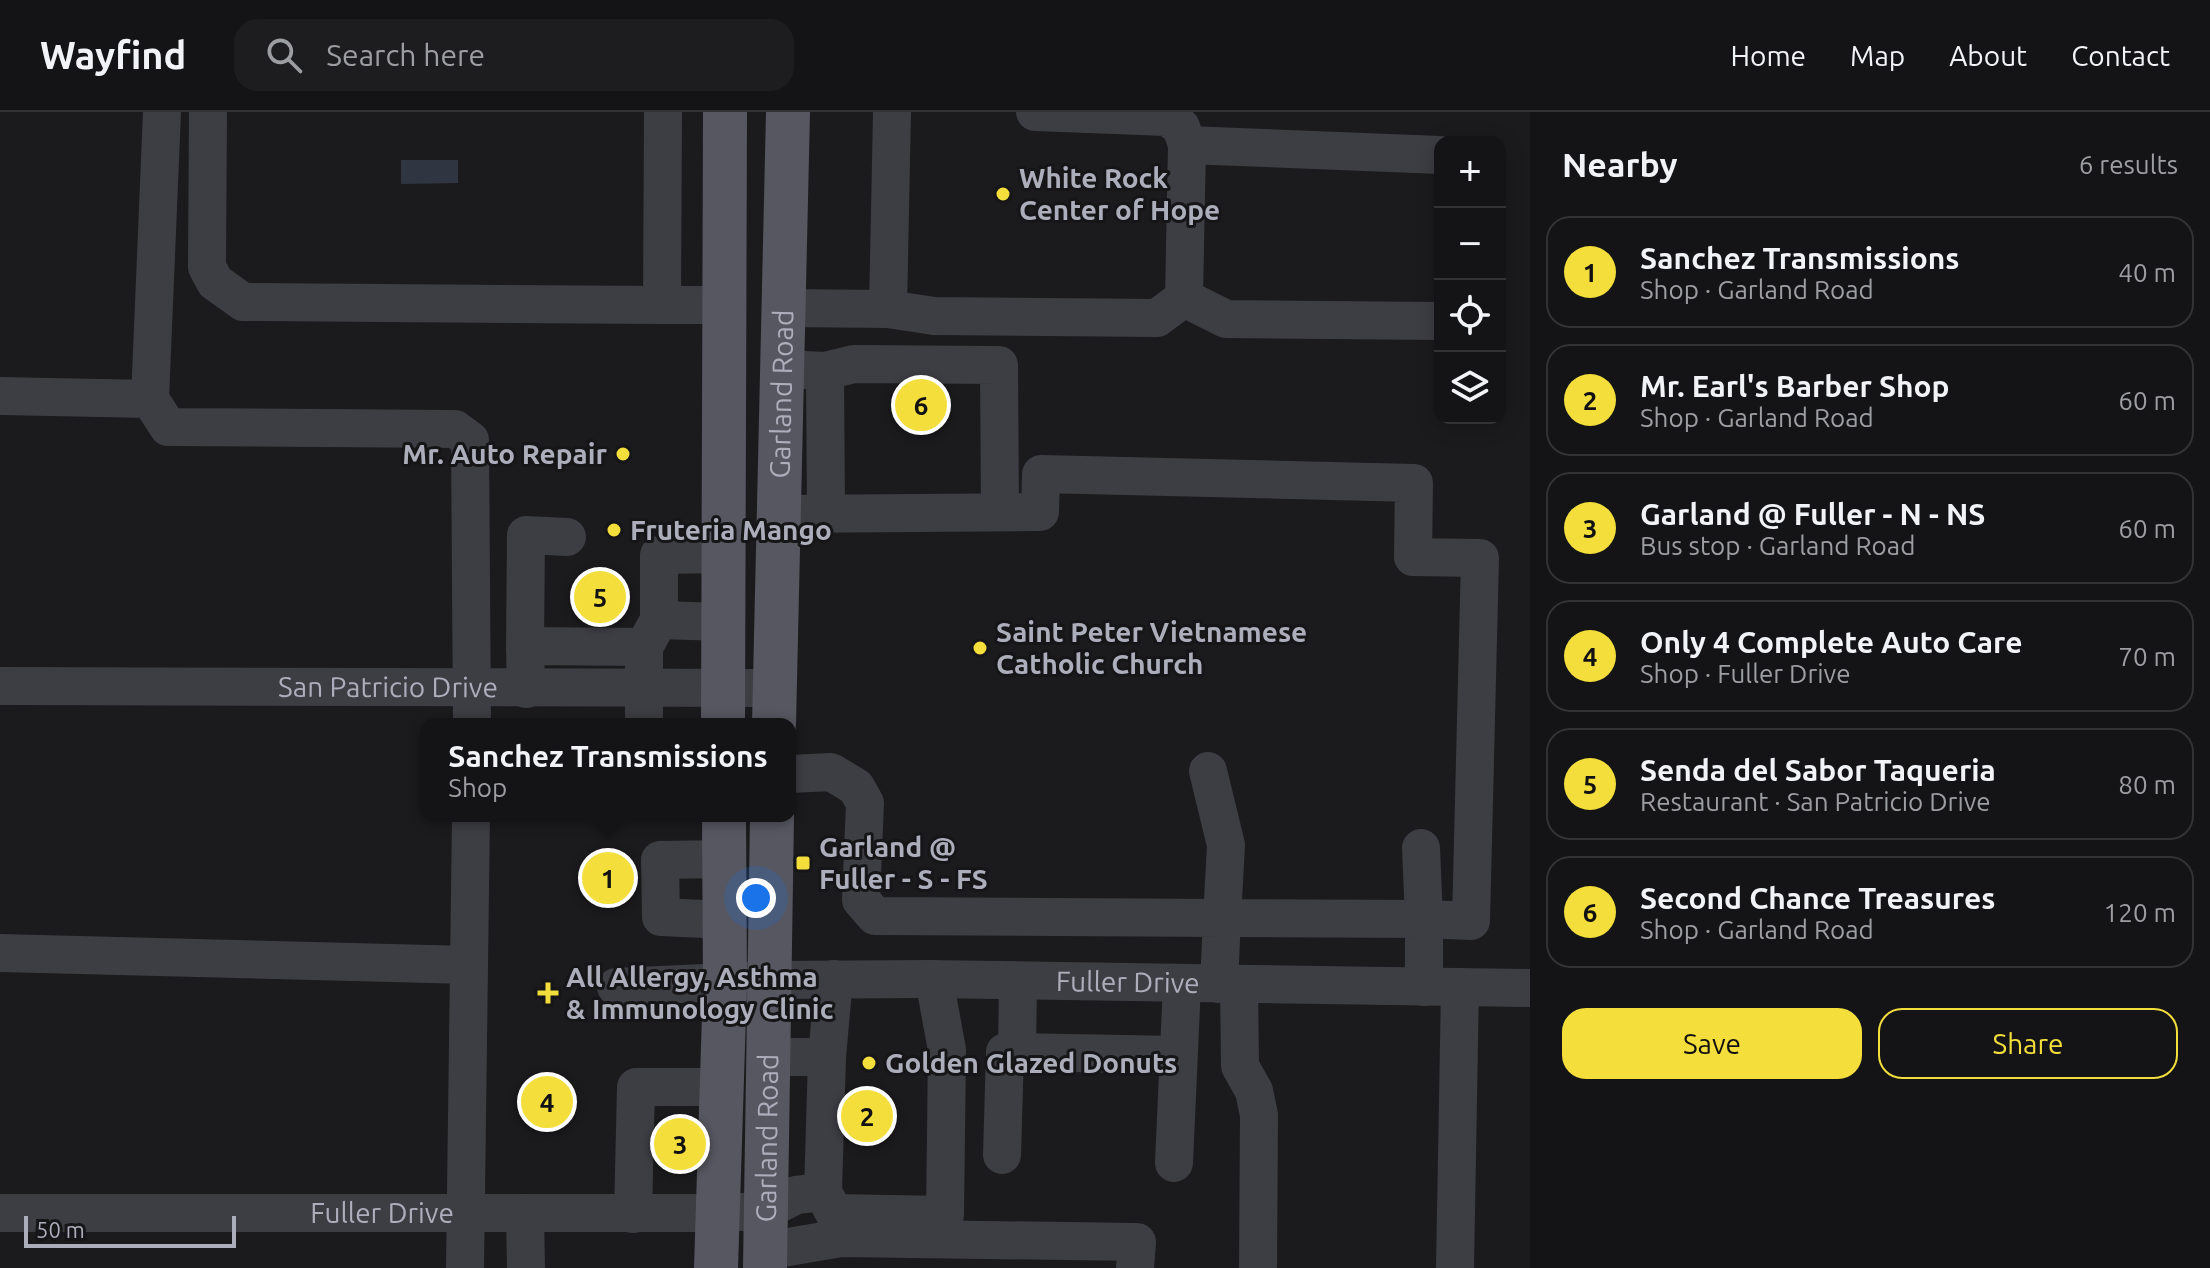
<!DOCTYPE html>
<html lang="en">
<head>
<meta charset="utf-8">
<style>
  body { margin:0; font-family:Ubuntu,sans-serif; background:#1d1d1f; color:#f1f3f6 }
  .controls { position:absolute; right:24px; top:24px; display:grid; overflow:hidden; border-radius:16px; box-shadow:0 4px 20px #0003 }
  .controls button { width:72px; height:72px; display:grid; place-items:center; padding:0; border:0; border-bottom:2px solid #333335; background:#141416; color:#f1f3f6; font:40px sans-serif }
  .scale { position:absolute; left:24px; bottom:20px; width:212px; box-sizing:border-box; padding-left:8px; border:4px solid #adaebc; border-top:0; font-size:22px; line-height:28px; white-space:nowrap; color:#adaebc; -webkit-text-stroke:6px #161518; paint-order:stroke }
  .you { position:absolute; left:756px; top:786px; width:28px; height:28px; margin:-20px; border:6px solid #fff; border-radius:50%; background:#1a73e8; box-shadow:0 0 0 12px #1a73e833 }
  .badge { display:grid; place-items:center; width:52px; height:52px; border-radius:50%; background:#f3de3b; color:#111; font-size:26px; font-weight:700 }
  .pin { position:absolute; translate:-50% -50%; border:4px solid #fff; box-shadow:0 2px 8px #0006 }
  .popup { position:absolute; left:420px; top:606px; width:376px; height:104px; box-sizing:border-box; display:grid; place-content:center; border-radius:16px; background:#141416; filter:drop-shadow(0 2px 6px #0005); font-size:26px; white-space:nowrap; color:#9d9ea1 }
  .popup b { font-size:30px; color:#f1f3f6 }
  .popup::after { content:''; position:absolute; left:50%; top:100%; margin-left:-16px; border:16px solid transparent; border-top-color:#141416 }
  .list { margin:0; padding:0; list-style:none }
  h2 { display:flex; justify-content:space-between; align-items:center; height:104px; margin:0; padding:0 32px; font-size:34px }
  h2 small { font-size:26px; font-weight:400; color:#9d9ea1 }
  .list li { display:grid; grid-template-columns:52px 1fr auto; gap:24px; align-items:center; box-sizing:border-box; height:112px; margin:0 16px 16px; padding:0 16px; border:2px solid #333335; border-radius:24px }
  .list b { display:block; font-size:30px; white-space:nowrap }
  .list p { margin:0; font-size:26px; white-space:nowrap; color:#9d9ea1 }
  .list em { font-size:26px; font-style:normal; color:#9d9ea1 }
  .actions { display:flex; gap:16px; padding:24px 32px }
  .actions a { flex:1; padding:18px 0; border:2px solid #f3de3b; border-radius:24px; text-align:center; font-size:28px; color:#f3de3b }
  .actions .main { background:#f3de3b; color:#111 }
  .icon { flex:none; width:44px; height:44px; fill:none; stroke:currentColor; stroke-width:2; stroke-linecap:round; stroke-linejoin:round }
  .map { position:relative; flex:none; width:1530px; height:1156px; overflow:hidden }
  header { display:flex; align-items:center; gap:48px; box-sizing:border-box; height:112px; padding:0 40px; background:#141416; border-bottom:2px solid #333335 }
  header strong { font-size:38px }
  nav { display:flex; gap:44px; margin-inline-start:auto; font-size:28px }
  .search { width:560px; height:72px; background:#1d1d1f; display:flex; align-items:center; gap:20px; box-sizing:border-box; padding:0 28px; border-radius:24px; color:#9d9ea1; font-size:30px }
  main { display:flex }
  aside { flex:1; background:#141416 }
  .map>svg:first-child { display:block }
  .water { fill:#303641 }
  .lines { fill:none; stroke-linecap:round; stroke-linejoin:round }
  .minor { stroke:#3d3d44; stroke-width:38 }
  .major { stroke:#575761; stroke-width:44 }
  .poi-dot { fill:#f3de3b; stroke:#161518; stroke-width:3 }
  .labels { text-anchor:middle; stroke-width:6; stroke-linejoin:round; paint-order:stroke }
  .poi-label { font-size:28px; font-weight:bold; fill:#adaebc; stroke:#161518; text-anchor:start }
  .street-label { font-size:28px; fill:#adaebc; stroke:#161518 }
</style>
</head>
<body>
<header>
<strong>Wayfind</strong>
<div class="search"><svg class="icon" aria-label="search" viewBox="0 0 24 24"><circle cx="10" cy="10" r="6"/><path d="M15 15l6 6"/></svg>Search here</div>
<nav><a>Home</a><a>Map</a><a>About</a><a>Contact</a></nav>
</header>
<main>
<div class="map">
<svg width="1530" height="1156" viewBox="0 0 1530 1156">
  <rect width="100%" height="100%" fill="#1b1a1d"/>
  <path class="water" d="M401,48H458V71L401,72Z"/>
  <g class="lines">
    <g class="minor">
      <path d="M208,0L207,155L215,170L243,190L662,193"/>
      <path d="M663,0L662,193H725"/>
      <path d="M1187,33L1440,43"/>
      <path d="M1184,186L1226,207L1440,209"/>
      <path d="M784,196L888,197L934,204L1157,206L1184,186L1187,33L1181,15L1167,5L1035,0"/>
      <path d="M888,197L892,0"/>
      <path d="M783,257L825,259L854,252L999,253L1000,398"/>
      <path d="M825,259L826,400"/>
      <path d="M0,284L150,287L162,0"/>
      <path d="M150,287L168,315L455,317L470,328L472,612"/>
      <path d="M779,402L1040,400L1041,362L1414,371L1413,445L1480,446L1471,809L1424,807L1421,736"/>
      <path d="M659,508L723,510"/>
      <path d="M525,534L526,423L567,425"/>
      <path id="s1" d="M0,574L774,576"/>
      <path d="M526,577L525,534L644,535"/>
      <path d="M644,612V535L659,508V443L723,442"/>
      <path d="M1208,659L1226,733L1222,806L1424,807V875"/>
      <path d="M790,662L831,660L856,675L865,691L861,788L875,804L1222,806L1219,872"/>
      <path d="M724,747L660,748L661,805L725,808"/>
      <path d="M0,841L469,853"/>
      <path d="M1239,872L1240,954L1254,979L1259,1003L1258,1156"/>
      <path id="s2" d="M616,875L769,868L926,867L1530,876"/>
      <path d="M1017,940L1177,943"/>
      <path d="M767,945H827L834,867"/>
      <path d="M1002,1043L1005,940H1017L1018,869"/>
      <path d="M1174,1051L1182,872"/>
      <path d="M823,1080L827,945"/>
      <path id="s3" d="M0,1101H716L765,1099L796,1083L823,1080L834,1101L945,1103L947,938L934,867"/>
      <path d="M525,1102L526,1156"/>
      <path d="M633,1102L636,975H721"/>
      <path d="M765,1139L841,1126L1137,1130L1135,1156"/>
      <path d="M465,1156L471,704"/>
      <path d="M1455,1156L1460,875"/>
    </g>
    <g class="major">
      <path d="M723,612L725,0"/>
      <path id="s4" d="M774,612L788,0"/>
      <path d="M716,1156L725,871L724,704"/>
      <path id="s5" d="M765,1156L772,704"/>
    </g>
  </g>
  <g class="poi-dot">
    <circle cx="1003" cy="82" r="8"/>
    <circle cx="623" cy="342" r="8"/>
    <circle cx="614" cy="418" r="8"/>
    <circle cx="980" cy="536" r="8"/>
    <rect x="795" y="743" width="16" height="16" rx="4"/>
    <path d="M544 869h8v8h8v8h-8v8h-8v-8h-8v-8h8z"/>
    <circle cx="869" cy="951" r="8"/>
  </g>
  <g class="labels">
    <g class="poi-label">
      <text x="1019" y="76">White Rock<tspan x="1019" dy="32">Center of Hope</tspan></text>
      <text x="607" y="352" text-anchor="end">Mr. Auto Repair</text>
      <text x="630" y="428">Fruteria Mango</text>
      <text x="996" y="530">Saint Peter Vietnamese<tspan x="996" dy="32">Catholic Church</tspan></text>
      <text x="819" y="745">Garland @<tspan x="819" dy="32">Fuller - S - FS</tspan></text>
      <text x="566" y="875">All Allergy, Asthma<tspan x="566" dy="32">&amp; Immunology Clinic</tspan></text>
      <text x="885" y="961">Golden Glazed Donuts</text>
    </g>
    <g class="street-label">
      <text dy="10" stroke="none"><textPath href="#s4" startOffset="330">Garland Road</textPath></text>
      <text dy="10" stroke="none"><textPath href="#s1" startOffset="388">San Patricio Drive</textPath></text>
      <text dy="10" stroke="none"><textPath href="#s2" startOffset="512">Fuller Drive</textPath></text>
      <text dy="10" stroke="none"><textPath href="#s5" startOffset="130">Garland Road</textPath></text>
      <text dy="10" stroke="none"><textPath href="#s3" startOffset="382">Fuller Drive</textPath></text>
    </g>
  </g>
</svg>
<div class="controls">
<button>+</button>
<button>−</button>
<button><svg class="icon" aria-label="locate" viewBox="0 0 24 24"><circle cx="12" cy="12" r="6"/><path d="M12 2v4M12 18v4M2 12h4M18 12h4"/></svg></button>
<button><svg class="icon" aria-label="layers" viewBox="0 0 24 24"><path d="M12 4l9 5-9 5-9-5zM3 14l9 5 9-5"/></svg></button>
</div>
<div class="scale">50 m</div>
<div class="you"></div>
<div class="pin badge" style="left:608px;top:766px">1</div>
<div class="popup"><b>Sanchez Transmissions</b>Shop</div>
<div class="pin badge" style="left:867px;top:1004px">2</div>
<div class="pin badge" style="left:680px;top:1032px">3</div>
<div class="pin badge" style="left:547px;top:990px">4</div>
<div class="pin badge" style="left:600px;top:485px">5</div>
<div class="pin badge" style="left:921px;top:293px">6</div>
</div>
<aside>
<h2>Nearby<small>6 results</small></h2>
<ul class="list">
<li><span class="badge">1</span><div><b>Sanchez Transmissions</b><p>Shop · Garland Road</p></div><em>40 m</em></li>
<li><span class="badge">2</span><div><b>Mr. Earl's Barber Shop</b><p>Shop · Garland Road</p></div><em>60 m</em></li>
<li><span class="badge">3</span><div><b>Garland @ Fuller - N - NS</b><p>Bus stop · Garland Road</p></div><em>60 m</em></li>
<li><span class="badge">4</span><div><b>Only 4 Complete Auto Care</b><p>Shop · Fuller Drive</p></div><em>70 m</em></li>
<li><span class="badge">5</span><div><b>Senda del Sabor Taqueria</b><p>Restaurant · San Patricio Drive</p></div><em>80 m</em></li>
<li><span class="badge">6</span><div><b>Second Chance Treasures</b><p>Shop · Garland Road</p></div><em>120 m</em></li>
</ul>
<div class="actions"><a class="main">Save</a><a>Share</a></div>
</aside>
</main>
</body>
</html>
